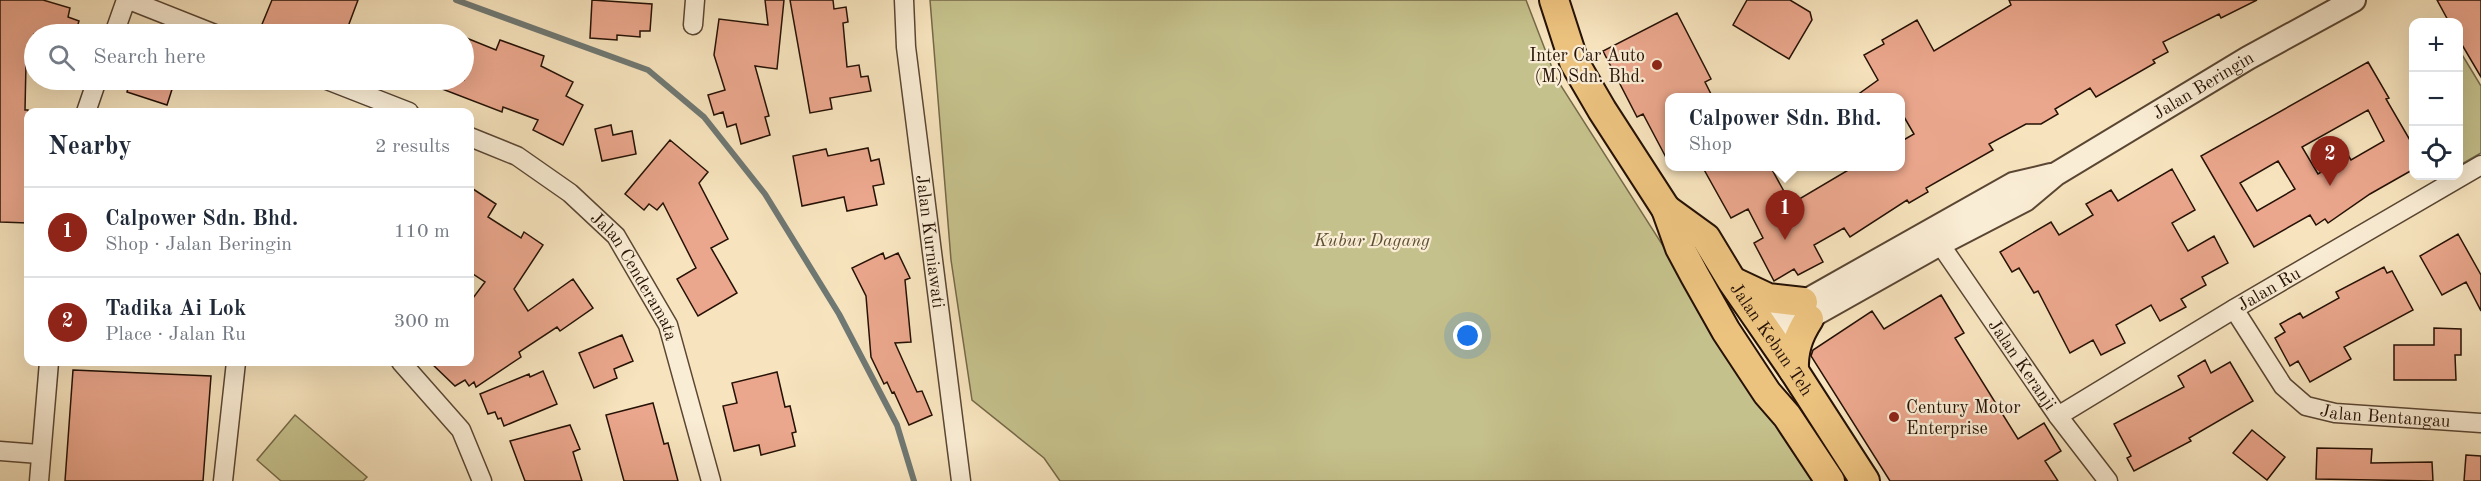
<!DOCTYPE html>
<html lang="en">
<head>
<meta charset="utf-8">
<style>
  body { margin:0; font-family:"Old Standard TT",serif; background:#f2f2f3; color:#1f2937 }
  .controls { position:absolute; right:18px; top:18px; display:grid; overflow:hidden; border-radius:12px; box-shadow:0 6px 24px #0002 }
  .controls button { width:54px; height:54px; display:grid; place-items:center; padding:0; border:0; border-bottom:2px solid #e0e1e3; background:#fff; color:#1f2937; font:30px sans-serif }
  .you { position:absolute; left:1468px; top:336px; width:21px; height:21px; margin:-15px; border:4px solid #fff; border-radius:50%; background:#1a73e8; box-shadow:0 0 0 9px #1a73e833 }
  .badge { display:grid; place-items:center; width:39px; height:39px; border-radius:50%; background:#8f2418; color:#fff; font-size:20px; font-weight:700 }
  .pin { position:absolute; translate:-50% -50px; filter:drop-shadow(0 2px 3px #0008) }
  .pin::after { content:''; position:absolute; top:32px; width:21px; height:18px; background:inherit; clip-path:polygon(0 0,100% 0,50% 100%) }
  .popup { position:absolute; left:1665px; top:93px; width:240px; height:78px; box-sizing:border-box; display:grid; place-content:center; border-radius:12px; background:#fff; filter:drop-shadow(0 2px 4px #0005); font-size:20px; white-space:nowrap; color:#747a83 }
  .popup b { font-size:22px; color:#1f2937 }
  .popup::after { content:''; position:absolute; left:50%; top:100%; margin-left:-12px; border:12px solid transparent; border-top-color:#fff }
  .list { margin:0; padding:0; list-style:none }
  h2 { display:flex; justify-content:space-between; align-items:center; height:78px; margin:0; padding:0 24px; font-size:26px }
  h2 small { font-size:20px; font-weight:400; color:#747a83 }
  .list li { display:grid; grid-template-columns:39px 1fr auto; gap:18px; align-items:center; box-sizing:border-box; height:90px; padding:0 24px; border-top:2px solid #e0e1e3 }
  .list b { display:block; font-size:22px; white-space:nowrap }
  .list p { margin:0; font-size:20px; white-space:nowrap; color:#747a83 }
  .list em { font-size:20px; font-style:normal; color:#747a83 }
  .icon { flex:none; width:33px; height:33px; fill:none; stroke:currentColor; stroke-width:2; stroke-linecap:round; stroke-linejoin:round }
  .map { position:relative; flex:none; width:2481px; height:481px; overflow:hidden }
  .search { position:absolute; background:#fff; box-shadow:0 6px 24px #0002; left:24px; top:24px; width:450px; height:66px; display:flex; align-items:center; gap:15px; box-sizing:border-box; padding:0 21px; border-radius:33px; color:#747a83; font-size:22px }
  .panel { position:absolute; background:#fff; box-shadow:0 6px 24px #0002; left:24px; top:108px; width:450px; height:258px; border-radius:12px }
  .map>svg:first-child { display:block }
  .green { fill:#c5c18c; stroke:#756948; stroke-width:1.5 }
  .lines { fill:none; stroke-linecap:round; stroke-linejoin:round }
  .stream { stroke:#6f7873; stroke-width:6 }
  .building { fill:#eba78d; stroke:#251105; stroke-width:1.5; fill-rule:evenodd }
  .minor-casing { stroke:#5a4633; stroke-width:21 }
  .tertiary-casing { stroke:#5a4633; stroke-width:26 }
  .primary-casing { stroke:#251105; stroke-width:32 }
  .minor { stroke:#faedd5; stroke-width:18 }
  .tertiary { stroke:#faedd5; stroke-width:22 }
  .primary { stroke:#ecc27f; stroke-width:28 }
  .poi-dot { fill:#8f2418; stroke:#faedd5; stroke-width:2 }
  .labels { text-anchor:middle; stroke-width:4.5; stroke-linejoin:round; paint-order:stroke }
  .poi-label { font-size:18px; fill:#251105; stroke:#faedd5; text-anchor:end }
  .street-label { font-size:18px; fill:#251105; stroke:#faedd5 }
  .park-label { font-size:18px; font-style:italic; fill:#5d4f34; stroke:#faedd5 }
</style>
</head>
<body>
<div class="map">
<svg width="2481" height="481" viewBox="0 0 2481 481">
  <rect width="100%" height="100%" fill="#f7e4be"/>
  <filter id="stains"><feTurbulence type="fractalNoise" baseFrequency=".00333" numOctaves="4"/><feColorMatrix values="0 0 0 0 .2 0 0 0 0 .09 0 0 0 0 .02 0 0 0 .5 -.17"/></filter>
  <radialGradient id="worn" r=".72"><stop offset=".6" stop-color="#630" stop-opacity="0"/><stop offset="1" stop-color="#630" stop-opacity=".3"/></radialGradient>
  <path class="green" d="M930,0H1526L1556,78L1813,481H1060L1044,458L972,400L951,260Z
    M2458,48L2481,86V153L2460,165Z
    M295,415L367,477L363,481H281L257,460Z"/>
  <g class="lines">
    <path class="stream" d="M456,0L648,70L704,117L765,194L839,314L897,425L914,481"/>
  </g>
  <path class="building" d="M0,0H43L70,8L68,17L79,21L75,34H34V66L26,63L25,110H28V223L0,222Z
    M272,0H358L346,32L331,26L327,34H301L287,29L284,34H258Z
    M592,0L652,4L650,31H640V37L617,35V40L590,38Z
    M765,0H784L777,69L755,66L769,116L765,117L770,135L741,144L736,124L727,127L723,112L714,115L708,95L725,90L714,55L719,19L768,25Z
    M790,0H833L834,9L846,7L848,22L843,23L847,67L859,65L861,77L868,76L871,91L830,98L832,109L810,113Z
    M1747,0H1790L1810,12L1812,20L1789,59L1733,25Z
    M2009,0H2257L2221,18L2219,14L2163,42L2168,52L2153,60L2155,63L2096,97L2090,88L2055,109L2058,114L2041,124H2026L1989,144L1993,150L1926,188L1928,192L1909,203L1907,200L1850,237L1844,228L1814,245L1823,262L1798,275L1794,269L1774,281L1754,243L1763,238L1748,209L1731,218L1702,166H1770L1791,204L1855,166H1900V142L1914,134L1900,110V98H1853L1878,80L1864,55L1884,44L1882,40L1917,20L1934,51L2011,5Z
    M2437,0H2481V77L2458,38V22H2449Z
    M1677,13L1711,79L1705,82L1713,98H1670V165L1643,114L1637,117L1603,51Z
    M464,37L496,50L500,40L544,56L541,66L573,82L566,96L583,105L563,145L533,130L538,120L503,107L502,112L424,82V80H464Z
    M2368,62L2389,98L2386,99L2414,147V169L2370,194L2328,223L2325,219L2316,225L2310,215L2254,247L2201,156ZM2368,110L2384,141L2351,160L2348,155L2318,174L2302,147ZM2278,161L2295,189L2257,211L2240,183Z
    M130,80H175L167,105L127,92Z
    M611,125L613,135L632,131L636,154L602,161L595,129Z
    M670,140L708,172L699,183L728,239L711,248L737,293L698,316L677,279L696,268L663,203L657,210L649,204L644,210L625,194Z
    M868,148L871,161L879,159L884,184L873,186L877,205L847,211L844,197L802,206L793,156L826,149L828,156Z
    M2172,169L2195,210L2172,223L2188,251L2214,236L2228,263L2202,277L2206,285L2181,299L2186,307L2160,321L2151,305L2116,325L2125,343L2101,355L2093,340L2070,353L2038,291L2034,293L2019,268L2012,272L2000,252L2051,222L2059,235L2093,215L2086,204L2111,190L2118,201Z
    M470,187L496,204L488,217L521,238L524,232L543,245L514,289L528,311L573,279L593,308L560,331L557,327L519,352L521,357L476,387L474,382L469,386L465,380L455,386L430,362H470V302L485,282L470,272Z
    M2458,234L2481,275V311L2466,282L2442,295L2420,256Z
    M883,253L885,259L898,253L910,278L905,280L911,342L895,343L917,392L922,391L932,415L909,425L894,392L892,393L887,382L884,384L871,357L866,296L852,268Z
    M2384,267L2387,273L2392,271L2413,310L2344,347L2351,359L2310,382L2298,361L2290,366L2275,338L2285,332L2280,324L2300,313L2303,318L2339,298L2336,292Z
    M1941,295L1964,333L1955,338L2018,439L2044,423L2061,451L2045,461L2058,481H1890L1811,356L1813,350L1872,311L1884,329Z
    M2434,328L2461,329V355H2455L2456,380H2394V345H2434Z
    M622,335L633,361L614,369L617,378L594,388L579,353Z
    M2205,360L2211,373L2230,362L2253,401L2189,438L2191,441L2134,471L2127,458L2131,456L2114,424L2184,387L2178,376Z
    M73,370L211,376L203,481H65Z
    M543,371L557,404L504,426L501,418L498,419L495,412L488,414L480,394L529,374L530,377Z
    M777,372L785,407L790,406L796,432L792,433L795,446L761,455L759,445L734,451L723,406L737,403L732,383Z
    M653,403L664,444L668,443L678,481H624L606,415Z
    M570,425L580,449L573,452L582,481H525L510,441Z
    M2252,430L2285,457L2267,480L2233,453Z
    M2317,448L2372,449L2371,463L2432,462L2433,481L2316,479Z
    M2466,455L2481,456V481H2464Z"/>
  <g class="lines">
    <defs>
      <g id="minor">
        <path d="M129,0L215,34"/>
        <path id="s1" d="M904,0L906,47L961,481"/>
        <path d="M693,25L695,0"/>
        <path d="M114,34L126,0"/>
        <path d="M327,80L409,112"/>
        <path d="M86,112L97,80"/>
        <path id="s2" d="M470,137L517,156L570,193L616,236L668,325L711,481"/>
        <path id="s3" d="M1940,244L2058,416L2108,481"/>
        <path id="s4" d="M2234,309L2283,386L2306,406L2335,413L2481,423"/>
        <path d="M401,362L461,430L482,481"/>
        <path id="s5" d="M2058,416L2234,309L2481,165"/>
        <path d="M0,451L39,454"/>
        <path d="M39,481L49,362"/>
        <path d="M223,481L236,362"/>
      </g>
      <g id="tertiary">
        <path d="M1763,325L2013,184L2051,175"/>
        <path id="s6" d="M1771,339L1940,244L2025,200L2056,174L2248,58L2354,0"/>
      </g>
      <g id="primary">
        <path d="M1554,0L1574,62L1602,110L1666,209L1680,248L1695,276L1726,331L1767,393L1787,416L1830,481"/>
        <path id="s7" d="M1666,209L1706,238L1732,281L1794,371L1865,481"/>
        <path d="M1734,282L1768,298L1803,302"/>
        <path d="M1794,371C1793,351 1798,336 1809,319"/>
      </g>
    </defs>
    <use href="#minor" class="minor-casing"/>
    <use href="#tertiary" class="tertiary-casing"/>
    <use href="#primary" class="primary-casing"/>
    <use href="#minor" class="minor"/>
    <use href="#tertiary" class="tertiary"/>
    <use href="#primary" class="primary"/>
  </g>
  <g class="poi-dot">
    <circle cx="1657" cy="65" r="6"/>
    <circle cx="1894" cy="417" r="6"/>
  </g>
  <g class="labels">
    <g class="poi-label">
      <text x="1645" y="61">Inter Car Auto<tspan x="1645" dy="21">(M) Sdn. Bhd.</tspan></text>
      <text x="1906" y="413" text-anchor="start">Century Motor<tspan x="1906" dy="21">Enterprise</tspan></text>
    </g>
    <g class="street-label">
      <text dy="6" stroke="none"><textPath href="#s6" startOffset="502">Jalan Beringin</textPath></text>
      <text dy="6" stroke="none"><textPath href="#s1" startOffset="243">Jalan Kurniawati</textPath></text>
      <text dy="6" stroke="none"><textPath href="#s2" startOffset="222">Jalan Cenderamata</textPath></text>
      <text dy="6" stroke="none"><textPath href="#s5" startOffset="246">Jalan Ru</textPath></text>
      <text dy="6" stroke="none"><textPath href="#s7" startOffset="170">Jalan Kebun Teh</textPath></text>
      <text dy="6" stroke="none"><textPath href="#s3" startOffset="146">Jalan Keranji</textPath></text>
      <text dy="6" stroke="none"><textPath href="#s4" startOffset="202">Jalan Bentangau</textPath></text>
    </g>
    <g class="park-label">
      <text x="1372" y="246">Kubur Dagang</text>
    </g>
  </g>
  <rect width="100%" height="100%" filter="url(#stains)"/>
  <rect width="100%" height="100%" fill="url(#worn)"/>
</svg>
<div class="controls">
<button>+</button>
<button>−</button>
<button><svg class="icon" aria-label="locate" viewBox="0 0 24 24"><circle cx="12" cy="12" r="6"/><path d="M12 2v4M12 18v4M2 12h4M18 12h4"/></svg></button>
</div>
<div class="you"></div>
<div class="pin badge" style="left:1785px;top:240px">1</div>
<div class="popup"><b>Calpower Sdn. Bhd.</b>Shop</div>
<div class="pin badge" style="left:2330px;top:186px">2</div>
<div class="search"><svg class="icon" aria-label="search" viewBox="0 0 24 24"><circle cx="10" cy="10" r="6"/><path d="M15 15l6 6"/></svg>Search here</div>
<section class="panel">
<h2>Nearby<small>2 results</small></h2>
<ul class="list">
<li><span class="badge">1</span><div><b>Calpower Sdn. Bhd.</b><p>Shop · Jalan Beringin</p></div><em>110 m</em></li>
<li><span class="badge">2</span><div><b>Tadika Ai Lok</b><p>Place · Jalan Ru</p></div><em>300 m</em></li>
</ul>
</section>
</div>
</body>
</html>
